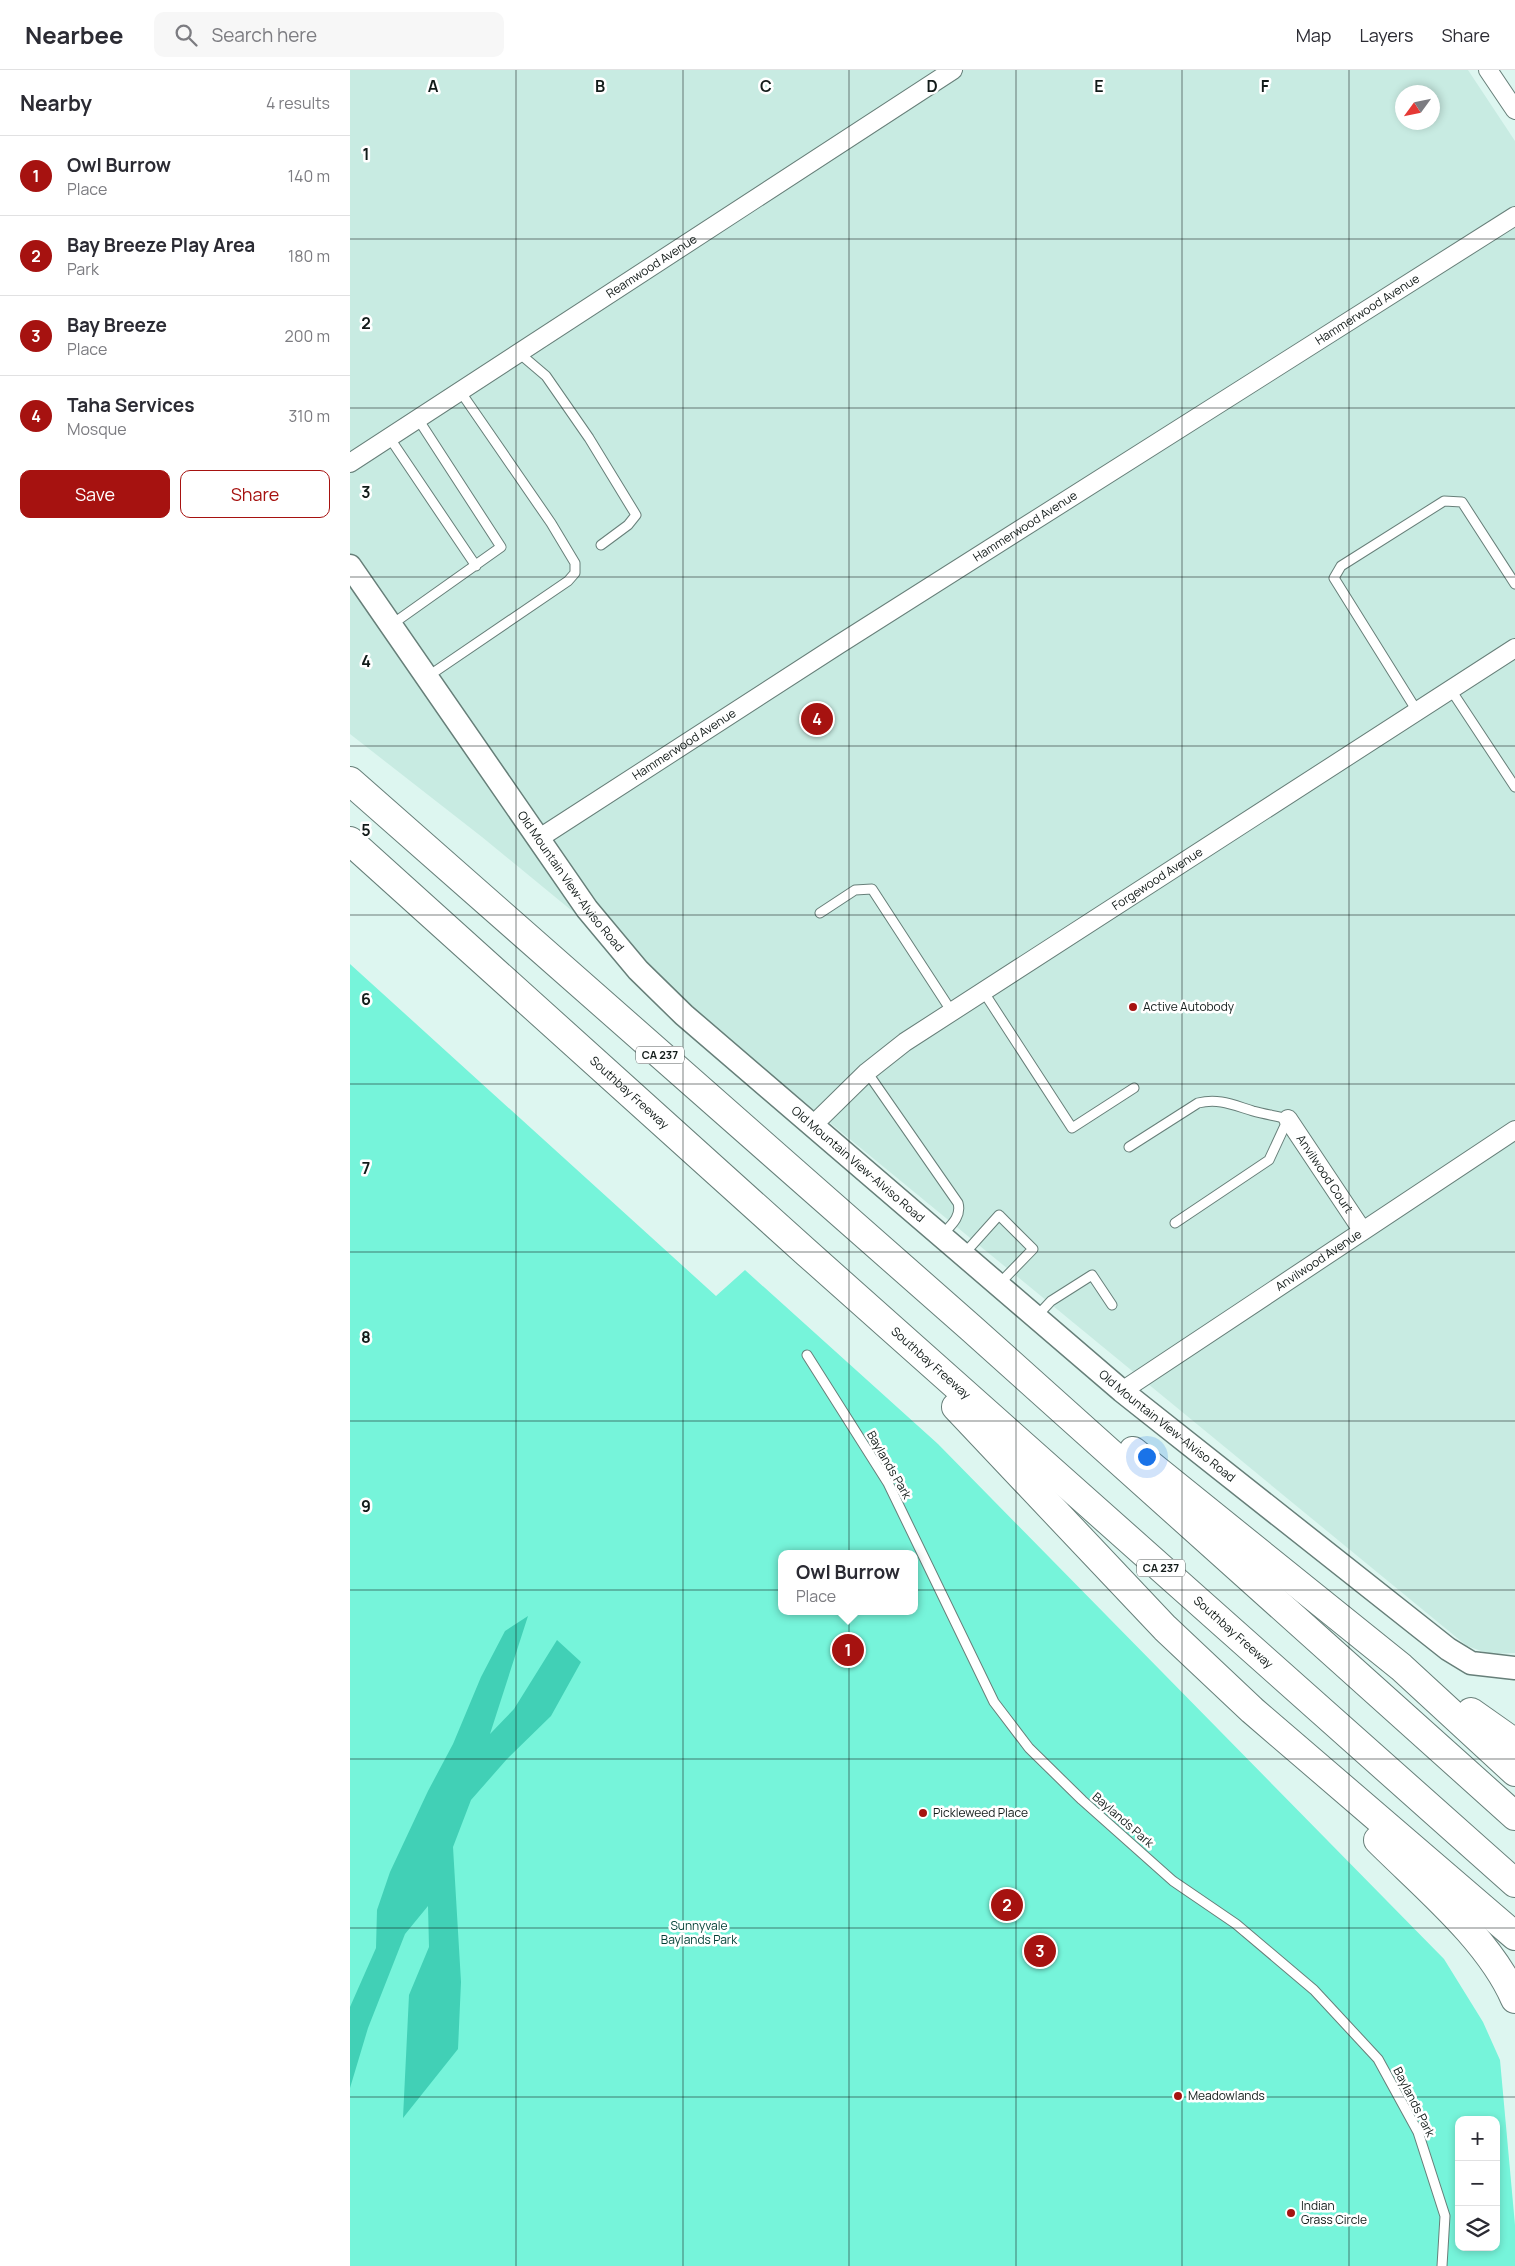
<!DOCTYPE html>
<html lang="en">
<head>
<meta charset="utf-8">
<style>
  body { margin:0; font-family:Manrope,sans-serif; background:#f7f7f7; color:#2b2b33 }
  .controls { position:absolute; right:15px; bottom:15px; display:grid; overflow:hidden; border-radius:10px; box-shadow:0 2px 8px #0003 }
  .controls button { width:45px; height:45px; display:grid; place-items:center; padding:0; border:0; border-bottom:1px solid #e1e1e2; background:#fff; color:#2b2b33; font:25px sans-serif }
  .compass { position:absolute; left:1045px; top:15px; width:45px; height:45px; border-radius:50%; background:#fff; box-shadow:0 2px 8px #0003; rotate:237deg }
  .you { position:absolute; left:796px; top:1386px; width:18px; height:18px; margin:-12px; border:4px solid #fff; border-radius:50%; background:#1a73e8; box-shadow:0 0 0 8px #1a73e833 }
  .badge { display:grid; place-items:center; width:32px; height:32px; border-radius:50%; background:#a61210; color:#fff; font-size:16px; font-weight:700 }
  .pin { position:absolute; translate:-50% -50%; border:2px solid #fff; box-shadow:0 1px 5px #0006 }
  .popup { position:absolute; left:428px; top:1480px; width:140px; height:65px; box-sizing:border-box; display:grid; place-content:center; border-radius:10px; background:#fff; filter:drop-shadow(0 1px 4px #0005); font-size:16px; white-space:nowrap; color:#7c7c81 }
  .popup b { font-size:19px; color:#2b2b33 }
  .popup::after { content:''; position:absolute; left:50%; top:100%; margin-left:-10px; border:10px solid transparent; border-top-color:#fff }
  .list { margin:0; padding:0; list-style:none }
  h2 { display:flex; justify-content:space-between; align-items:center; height:65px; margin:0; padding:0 20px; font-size:21px }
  h2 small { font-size:16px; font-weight:400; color:#7c7c81 }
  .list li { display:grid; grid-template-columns:32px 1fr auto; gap:15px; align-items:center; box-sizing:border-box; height:80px; padding:0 20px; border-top:1px solid #e1e1e2 }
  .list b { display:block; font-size:19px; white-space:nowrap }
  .list p { margin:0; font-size:16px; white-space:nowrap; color:#7c7c81 }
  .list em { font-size:16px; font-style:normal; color:#7c7c81 }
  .actions { display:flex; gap:10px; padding:15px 20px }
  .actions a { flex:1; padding:11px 0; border:1px solid #a61210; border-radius:10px; text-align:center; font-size:18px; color:#a61210 }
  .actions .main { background:#a61210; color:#fff }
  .icon { flex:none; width:28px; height:28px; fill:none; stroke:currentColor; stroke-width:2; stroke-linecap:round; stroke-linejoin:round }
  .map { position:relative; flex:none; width:1165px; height:2196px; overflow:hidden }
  header { display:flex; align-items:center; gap:30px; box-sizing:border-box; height:70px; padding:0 25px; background:#fff; border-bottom:1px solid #e1e1e2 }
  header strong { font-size:24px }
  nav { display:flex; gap:28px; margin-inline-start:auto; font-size:18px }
  .search { width:350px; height:45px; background:#f7f7f7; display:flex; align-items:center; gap:12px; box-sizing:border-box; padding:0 18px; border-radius:10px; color:#7c7c81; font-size:19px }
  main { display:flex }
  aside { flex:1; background:#fff }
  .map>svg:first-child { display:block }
  .built { fill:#c8ebe2; fill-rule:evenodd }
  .green { fill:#76f4da; fill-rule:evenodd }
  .water { fill:#41d0b6 }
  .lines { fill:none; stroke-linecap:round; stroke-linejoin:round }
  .service-casing { stroke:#677f79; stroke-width:11 }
  .minor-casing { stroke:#677f79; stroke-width:20 }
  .tertiary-casing { stroke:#677f79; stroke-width:25 }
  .motorway-casing { stroke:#677f79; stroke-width:30 }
  .service { stroke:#fff; stroke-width:9 }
  .minor { stroke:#fff; stroke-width:18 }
  .tertiary { stroke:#fff; stroke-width:22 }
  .motorway { stroke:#fff; stroke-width:28 }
  .grid { fill:none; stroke:#121b19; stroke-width:1; stroke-opacity:0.55 }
  .poi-dot { fill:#a61210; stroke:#fff; stroke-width:2 }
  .labels { text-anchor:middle; stroke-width:5; stroke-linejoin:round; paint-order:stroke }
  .shield { fill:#fff; stroke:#595f5e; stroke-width:1 }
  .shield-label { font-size:11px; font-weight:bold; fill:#121b19 }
  .street-label { font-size:12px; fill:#121b19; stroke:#fff }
  .poi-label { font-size:12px; fill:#121b19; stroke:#fff; text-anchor:start }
  .park-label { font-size:12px; fill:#003f35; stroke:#fff }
  .grid-label { font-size:16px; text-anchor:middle; font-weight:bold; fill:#121b19; stroke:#fff; stroke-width:5; stroke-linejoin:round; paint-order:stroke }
</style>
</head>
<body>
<header>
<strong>Nearbee</strong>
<div class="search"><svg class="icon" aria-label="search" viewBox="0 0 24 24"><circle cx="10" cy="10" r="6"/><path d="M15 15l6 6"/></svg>Search here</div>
<nav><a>Map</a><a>Layers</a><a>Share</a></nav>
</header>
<main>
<aside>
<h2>Nearby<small>4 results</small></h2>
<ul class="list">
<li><span class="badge">1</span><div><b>Owl Burrow</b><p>Place</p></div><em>140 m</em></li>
<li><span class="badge">2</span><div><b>Bay Breeze Play Area</b><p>Park</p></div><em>180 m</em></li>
<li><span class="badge">3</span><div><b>Bay Breeze</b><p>Place</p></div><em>200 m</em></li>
<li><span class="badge">4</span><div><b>Taha Services</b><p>Mosque</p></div><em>310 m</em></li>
</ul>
<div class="actions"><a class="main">Save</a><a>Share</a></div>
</aside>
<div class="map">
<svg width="1165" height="2196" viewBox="0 0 1165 2196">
  <rect width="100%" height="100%" fill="#ddf6f0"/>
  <path class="built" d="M0,0H1118L1165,71V1583L1140,1584L1117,1576L132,767L0,664ZM1052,22H1082V52H1052Z"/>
  <path class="green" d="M0,894L366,1226L395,1200L588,1374L1094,1889L1133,1952L1150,1990L1165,2155V2196H0ZM432,1484H564V1541H432ZM1109,2050H1146V2177H1109Z"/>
  <path class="water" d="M178,1546L140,1664L164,1639L207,1570L231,1592L201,1646L157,1689L121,1730L103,1777L111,1912L108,1979L53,2048L59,1925L79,1877L78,1836L55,1864L18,1958L0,2018V1937L26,1878L27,1840L40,1802L78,1721L103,1674L131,1607L155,1561Z"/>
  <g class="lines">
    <defs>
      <path id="service" d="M169,283L196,306L239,368L286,445L278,455L251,475
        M39,367L126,496
        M41,555L151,477L68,349
        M77,607L218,511L225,503V493L201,453L110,321
        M1101,620L1165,717
        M1067,641L984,508L991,496L1094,431L1112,432L1165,514
        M470,843L505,820L522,819L602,942
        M633,921L722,1058L784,1018
        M517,1002L608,1133C612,1147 600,1156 591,1166
        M779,1077L848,1033C869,1028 883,1035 903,1041C914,1044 926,1046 938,1049L919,1090L825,1153
        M614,1184L649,1145L683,1179L648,1215
        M686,1247L701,1231L742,1205L762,1235
        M457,1285L538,1413L644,1632L679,1678L732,1730L823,1811L886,1854L964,1920L1028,1989L1068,2062L1095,2146L1092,2196"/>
      <g id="minor">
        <path d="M1138,0L1165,40"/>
        <path id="s1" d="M0,393L603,0"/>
        <path id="s2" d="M188,769L488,575L1165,146"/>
        <path id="s3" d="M938,1049L1012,1160"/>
        <path id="s4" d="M462,1056L517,1002L555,972L1165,578"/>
        <path id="s5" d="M772,1321L1165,1060"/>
      </g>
      <g id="tertiary">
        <path id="s6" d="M0,496L237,839L288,900L334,945L772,1321L1098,1579L1121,1593L1165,1598"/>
      </g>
      <g id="motorway">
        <path d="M0,711L621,1258L1165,1746"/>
        <path id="s7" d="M0,771L457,1183L1165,1813"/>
        <path d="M606,1337L815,1558L902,1640L1165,1866"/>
        <path d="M783,1381L1051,1597L1165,1702"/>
        <path d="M1121,1642L1165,1673"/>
        <path d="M1028,1770C1074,1816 1139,1869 1165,1929"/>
      </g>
    </defs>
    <use href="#service" class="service-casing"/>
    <use href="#minor" class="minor-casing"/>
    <use href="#tertiary" class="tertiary-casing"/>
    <use href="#motorway" class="motorway-casing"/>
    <use href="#service" class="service"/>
    <use href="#minor" class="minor"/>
    <use href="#tertiary" class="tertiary"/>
    <use href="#motorway" class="motorway"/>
  </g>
  <path class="grid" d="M166,0V2196M333,0V2196M499,0V2196M666,0V2196M832,0V2196M999,0V2196M0,169H1165M0,338H1165M0,507H1165M0,676H1165M0,845H1165M0,1014H1165M0,1182H1165M0,1351H1165M0,1520H1165M0,1689H1165M0,1858H1165M0,2027H1165"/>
  <g class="poi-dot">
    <circle cx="783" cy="937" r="5"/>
    <circle cx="573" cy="1743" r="5"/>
    <circle cx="828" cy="2026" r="5"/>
    <circle cx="941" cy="2143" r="5"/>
  </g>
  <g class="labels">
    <g class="shield">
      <rect x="286" y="976.5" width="48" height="17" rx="4"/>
      <rect x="787" y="1489.5" width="48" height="17" rx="4"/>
    </g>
    <g class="shield-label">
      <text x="310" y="989">CA 237</text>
      <text x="811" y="1502">CA 237</text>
    </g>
    <g class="street-label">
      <text dy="4" stroke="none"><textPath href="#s1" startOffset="360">Reamwood Avenue</textPath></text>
      <text dy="4" stroke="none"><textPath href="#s2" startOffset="984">Hammerwood Avenue</textPath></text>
      <text dy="4" stroke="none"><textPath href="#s2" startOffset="579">Hammerwood Avenue</textPath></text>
      <text dy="4" stroke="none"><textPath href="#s2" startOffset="174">Hammerwood Avenue</textPath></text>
      <text dy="4" stroke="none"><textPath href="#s4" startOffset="426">Forgewood Avenue</textPath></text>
      <text dy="4" stroke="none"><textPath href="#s6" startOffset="385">Old Mountain View-Alviso Road</textPath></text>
      <text dy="4" stroke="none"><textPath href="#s7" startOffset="376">Southbay Freeway</textPath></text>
      <text dy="4" stroke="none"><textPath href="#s6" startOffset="790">Old Mountain View-Alviso Road</textPath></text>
      <text dy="4" stroke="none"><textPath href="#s3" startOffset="66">Anvilwood Court</textPath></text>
      <text dy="4" stroke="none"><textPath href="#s5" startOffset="236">Anvilwood Avenue</textPath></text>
      <text dy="4" stroke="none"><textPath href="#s7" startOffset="781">Southbay Freeway</textPath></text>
      <text dy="4" stroke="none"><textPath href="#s6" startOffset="1195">Old Mountain View-Alviso Road</textPath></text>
      <text transform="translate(539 1395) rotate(60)" y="4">Baylands Park</text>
      <text dy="4" stroke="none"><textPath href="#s7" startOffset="1186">Southbay Freeway</textPath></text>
      <text transform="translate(773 1750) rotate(41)" y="4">Baylands Park</text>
      <text transform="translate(1064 2032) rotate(63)" y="4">Baylands Park</text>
    </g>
    <g class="poi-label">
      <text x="793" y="941">Active Autobody</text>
      <text x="583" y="1747">Pickleweed Place</text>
      <text x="838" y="2030">Meadowlands</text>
      <text x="951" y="2140">Indian<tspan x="951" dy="14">Grass Circle</tspan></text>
    </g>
    <g class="park-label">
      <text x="349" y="1860">Sunnyvale<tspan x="349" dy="14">Baylands Park</tspan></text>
    </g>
  </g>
  <g class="grid-label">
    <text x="83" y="22">A</text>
    <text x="250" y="22">B</text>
    <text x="416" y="22">C</text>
    <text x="582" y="22">D</text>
    <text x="749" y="22">E</text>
    <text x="915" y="22">F</text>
    <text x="16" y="90">1</text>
    <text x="16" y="259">2</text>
    <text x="16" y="428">3</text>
    <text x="16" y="597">4</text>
    <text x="16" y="766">5</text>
    <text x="16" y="935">6</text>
    <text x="16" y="1104">7</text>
    <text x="16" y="1273">8</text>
    <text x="16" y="1442">9</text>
  </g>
</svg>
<div class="controls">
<button>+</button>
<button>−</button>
<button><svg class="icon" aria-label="layers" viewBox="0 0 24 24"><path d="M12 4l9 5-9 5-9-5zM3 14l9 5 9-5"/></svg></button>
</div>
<svg class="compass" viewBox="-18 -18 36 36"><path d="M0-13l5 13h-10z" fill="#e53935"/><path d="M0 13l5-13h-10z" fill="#7c7c81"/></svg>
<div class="you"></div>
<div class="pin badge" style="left:498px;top:1580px">1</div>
<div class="popup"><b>Owl Burrow</b>Place</div>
<div class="pin badge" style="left:657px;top:1835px">2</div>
<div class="pin badge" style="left:690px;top:1881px">3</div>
<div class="pin badge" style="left:467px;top:649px">4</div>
</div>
</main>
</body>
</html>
